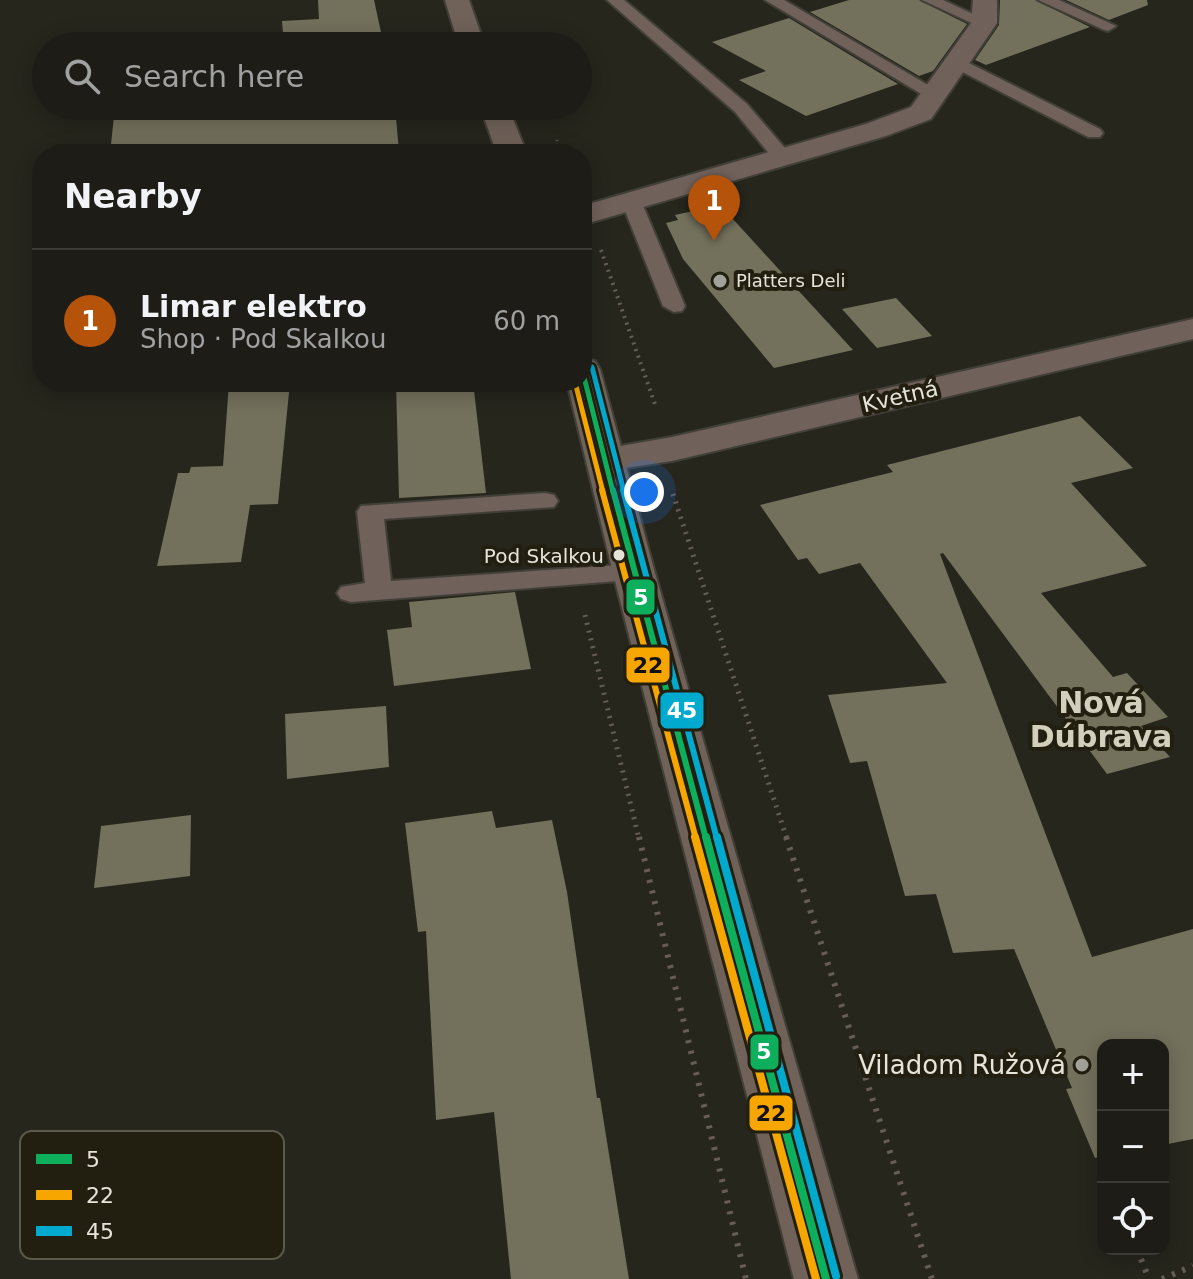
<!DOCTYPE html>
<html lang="en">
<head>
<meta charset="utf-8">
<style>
  body { margin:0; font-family:"DejaVu Sans",sans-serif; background:#25251f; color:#f1f3f6 }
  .controls { position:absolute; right:24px; bottom:24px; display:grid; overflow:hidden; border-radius:16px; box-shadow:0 4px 20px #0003 }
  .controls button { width:72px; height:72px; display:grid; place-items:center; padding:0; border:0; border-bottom:2px solid #3b3a35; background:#1d1c16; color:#f1f3f6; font:40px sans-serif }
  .you { position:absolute; left:644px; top:492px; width:28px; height:28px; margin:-20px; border:6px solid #fff; border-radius:50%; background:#1a73e8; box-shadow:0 0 0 12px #1a73e833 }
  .badge { display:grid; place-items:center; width:52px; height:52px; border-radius:50%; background:#b45309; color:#fff; font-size:26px; font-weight:700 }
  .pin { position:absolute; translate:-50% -66px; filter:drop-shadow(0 2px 4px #0008) }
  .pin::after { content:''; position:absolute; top:42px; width:28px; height:24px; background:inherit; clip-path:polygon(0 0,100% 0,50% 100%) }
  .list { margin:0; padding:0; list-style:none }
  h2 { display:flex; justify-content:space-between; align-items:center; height:104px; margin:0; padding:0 32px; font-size:34px }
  h2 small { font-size:26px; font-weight:400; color:#a0a1a1 }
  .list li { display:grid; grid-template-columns:52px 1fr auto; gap:24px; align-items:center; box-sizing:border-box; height:144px; padding:0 32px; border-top:2px solid #3b3a35 }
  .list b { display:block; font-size:30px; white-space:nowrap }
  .list p { margin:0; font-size:26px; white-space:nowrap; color:#a0a1a1 }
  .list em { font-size:26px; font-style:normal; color:#a0a1a1 }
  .icon { flex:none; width:44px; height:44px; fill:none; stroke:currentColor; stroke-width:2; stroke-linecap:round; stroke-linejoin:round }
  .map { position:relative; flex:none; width:1193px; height:1279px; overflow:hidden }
  .search { position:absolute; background:#1d1c16; box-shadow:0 4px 20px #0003; left:32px; top:32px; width:560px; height:88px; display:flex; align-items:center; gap:20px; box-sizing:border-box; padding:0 28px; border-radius:44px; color:#a0a1a1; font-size:30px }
  .panel { position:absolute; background:#1d1c16; box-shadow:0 4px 20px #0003; left:32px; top:144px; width:560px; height:248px; border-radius:32px }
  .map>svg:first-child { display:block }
  .building { fill:#73705c }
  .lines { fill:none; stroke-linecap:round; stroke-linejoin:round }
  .service-casing { stroke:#414038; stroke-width:4 }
  .minor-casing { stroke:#414038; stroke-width:4 }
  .primary-casing { stroke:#414038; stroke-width:4 }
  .path-far3 { stroke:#675d58; stroke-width:3; stroke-dasharray:1 4; stroke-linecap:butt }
  .path-far2 { stroke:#675d58; stroke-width:4; stroke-dasharray:2 5; stroke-linecap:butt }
  .path-far1 { stroke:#675d58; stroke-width:5; stroke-dasharray:2 6; stroke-linecap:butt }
  .path { stroke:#675d58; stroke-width:6; stroke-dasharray:3 8; stroke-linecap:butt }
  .service { fill:#71615b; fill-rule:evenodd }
  .minor { fill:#71615b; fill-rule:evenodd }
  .primary { fill:#706259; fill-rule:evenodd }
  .bus-1-far2-casing { stroke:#221f10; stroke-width:10 }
  .bus-1-far1-casing { stroke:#221f10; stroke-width:12 }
  .bus-1-casing { stroke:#221f10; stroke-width:14 }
  .bus-2-far2-casing { stroke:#221f10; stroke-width:10 }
  .bus-2-far1-casing { stroke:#221f10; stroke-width:12 }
  .bus-2-casing { stroke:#221f10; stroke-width:14 }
  .bus-3-far2-casing { stroke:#221f10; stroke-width:10 }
  .bus-3-far1-casing { stroke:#221f10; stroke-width:12 }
  .bus-3-casing { stroke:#221f10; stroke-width:14 }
  .bus-1-far2 { stroke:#0daf5c; stroke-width:5 }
  .bus-1-far1 { stroke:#0daf5c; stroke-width:6 }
  .bus-1 { stroke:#0daf5c; stroke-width:8 }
  .bus-2-far2 { stroke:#f7a600; stroke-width:5 }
  .bus-2-far1 { stroke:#f7a600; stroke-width:6 }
  .bus-2 { stroke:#f7a600; stroke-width:8 }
  .bus-3-far2 { stroke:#00a9ce; stroke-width:5 }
  .bus-3-far1 { stroke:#00a9ce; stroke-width:6 }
  .bus-3 { stroke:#00a9ce; stroke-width:8 }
  .poi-dot { fill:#a3a298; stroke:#221f10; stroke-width:3 }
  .bus-dot { fill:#e6e4da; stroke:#221f10; stroke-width:3 }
  .labels { text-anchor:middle; stroke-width:8; stroke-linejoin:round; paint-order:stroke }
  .far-poi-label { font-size:18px; fill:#e6e4da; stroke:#221f10; text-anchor:start }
  .bus-label { font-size:20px; fill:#e6e4da; stroke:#221f10; text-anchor:end }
  .street-label { font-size:22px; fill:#e6e4da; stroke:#221f10 }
  .near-poi-label { font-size:26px; fill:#e6e4da; stroke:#221f10; text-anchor:end }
  .district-label { font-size:30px; font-weight:bold; fill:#d2d0bc; stroke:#221f10 }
  .key { fill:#221f10; stroke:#5d5a4d; stroke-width:2 }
  .key-label { font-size:22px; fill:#e6e4da }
  .line-badge { stroke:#221f10; stroke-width:3 }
  .badge-label { font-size:22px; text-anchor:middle; font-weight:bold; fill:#fff }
  .pale-badge-label { font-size:22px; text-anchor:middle; font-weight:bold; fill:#111 }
</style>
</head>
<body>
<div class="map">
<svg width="1193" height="1279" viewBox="0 0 1193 1279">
  <rect width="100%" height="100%" fill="#27261d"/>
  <path class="building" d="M318,0H374L384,46H284L282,21L319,19Z
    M849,0H919L967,24L933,71L919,76L810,12Z
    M1000,0H1035L1090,27L986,65L975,60L999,25Z
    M1066,0H1147L1148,5L1109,20Z
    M789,18L898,84L806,116L739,80L766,71L712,42Z
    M115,106H395L399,152L354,150L353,154H110Z
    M720,205L785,276L853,350L774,368L683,259L666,223L678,220L675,215Z
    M896,298L932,336L877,348L842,309Z
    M229,382H290L278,504L250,505L241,562L157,566L178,473H189L191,467L223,466Z
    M396,382H473L486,493L399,498Z
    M1080,416L1133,468L1071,483L1147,566L1041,593L1113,677L1127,673L1168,717L1141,726L1170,757L1107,774L943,553L940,554L1092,957L1193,929V1139L1163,1145V1045H1103V1156L1095,1158L1066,1089L1072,1088L1014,949L953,953L936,894L905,896L867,761L850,763L828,695L947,683L860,563L819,574L807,558L798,560L760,505L893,472L887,465Z
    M515,592L531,669L394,686L387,630L412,627L409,602Z
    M386,706L389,767L287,779L285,714Z
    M492,811L496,828L552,820L567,892L597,1098H600L629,1279H511L494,1112L436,1120L426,931L418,932L405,823Z
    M191,815L190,876L94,888L101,826Z"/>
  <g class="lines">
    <defs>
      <path id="service" d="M607,0H624L747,104L790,154L792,158L790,162H776L735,112Z
        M765,0H784L943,94L940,98H928Z
        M922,0H943L992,23L984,28L978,26Z
        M1038,0H1059L1116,26L1108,31L1102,29Z
        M957,57L1100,129L1103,133L1100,137H1088L951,66L949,62Z
        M632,197L642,203L685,306L682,311L674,312L663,306L622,203Z
        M545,493L554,495L558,501L554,507L384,519L391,581L634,564L643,567L647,573L643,579L351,602L341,599L337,593L341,587L365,583L357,512L361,506Z"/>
      <path id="minor" d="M973,0H997V23L931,119L886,136L582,225V206L866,124L911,107L971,23Z
        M1193,319V339L672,461L606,471L592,467L587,459L592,451L672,437Z"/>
      <path id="primary" d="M445,0H469L485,46H459Z
        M480,106H508L527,154H497Z
        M582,358L595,361L600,369L655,573L858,1279H794L613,573L567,382H582Z"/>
    </defs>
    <use href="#service" class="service-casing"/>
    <use href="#minor" class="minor-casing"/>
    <use href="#primary" class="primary-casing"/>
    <path class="path-far3" d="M557,140L563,154"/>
    <path class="path-far2" d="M601,250L656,407"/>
    <path class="path-far1" d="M673,494L787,839
      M585,615L639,839"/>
    <path class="path" d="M639,837L746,1279
      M786,837L932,1279
      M1100,1157L1103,1163
      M1137,1249L1149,1279
      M1162,1279L1193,1266"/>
    <use href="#service" class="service"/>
    <use href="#minor" class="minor"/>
    <use href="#primary" class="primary"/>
    <defs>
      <path id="bus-1-far2" d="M582,369L613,492"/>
      <path id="bus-1-far1" d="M613,490L706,839"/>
      <path id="bus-1" d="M706,837L826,1279"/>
      <path id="bus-2-far2" d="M575,382L603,492"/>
      <path id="bus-2-far1" d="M602,490L696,839"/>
      <path id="bus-2" d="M695,837L816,1279"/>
      <path id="bus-3-far2" d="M592,367L624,492"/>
      <path id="bus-3-far1" d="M623,490L717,839"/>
      <path id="bus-3" d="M717,837L836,1276"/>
    </defs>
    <use href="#bus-1-far2" class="bus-1-far2-casing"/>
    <use href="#bus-1-far1" class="bus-1-far1-casing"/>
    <use href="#bus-1" class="bus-1-casing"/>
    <use href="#bus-2-far2" class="bus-2-far2-casing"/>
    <use href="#bus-2-far1" class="bus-2-far1-casing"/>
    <use href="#bus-2" class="bus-2-casing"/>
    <use href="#bus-3-far2" class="bus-3-far2-casing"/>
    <use href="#bus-3-far1" class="bus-3-far1-casing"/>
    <use href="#bus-3" class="bus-3-casing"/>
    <use href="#bus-1-far2" class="bus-1-far2"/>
    <use href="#bus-1-far1" class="bus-1-far1"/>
    <use href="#bus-1" class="bus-1"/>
    <use href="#bus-2-far2" class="bus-2-far2"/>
    <use href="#bus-2-far1" class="bus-2-far1"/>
    <use href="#bus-2" class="bus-2"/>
    <use href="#bus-3-far2" class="bus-3-far2"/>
    <use href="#bus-3-far1" class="bus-3-far1"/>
    <use href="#bus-3" class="bus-3"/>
  </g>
  <g class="poi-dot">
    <circle cx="720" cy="281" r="8"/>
    <circle cx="1082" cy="1065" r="8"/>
  </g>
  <circle class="bus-dot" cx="619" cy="555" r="7"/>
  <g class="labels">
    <g class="far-poi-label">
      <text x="736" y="287">Platters Deli</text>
    </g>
    <g class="bus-label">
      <text x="604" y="563">Pod Skalkou</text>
    </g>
    <g class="street-label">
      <text transform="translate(900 396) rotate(-13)" y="8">Kvetná</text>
    </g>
    <g class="near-poi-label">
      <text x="1066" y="1074">Viladom Ružová</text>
    </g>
    <g class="district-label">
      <text x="1101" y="713">Nová<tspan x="1101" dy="34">Dúbrava</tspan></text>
    </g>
  </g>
  <rect x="20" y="1131" width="264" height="128" rx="12" class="key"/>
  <rect x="36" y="1154" width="36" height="10" fill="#0daf5c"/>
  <rect x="36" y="1190" width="36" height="10" fill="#f7a600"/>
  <rect x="36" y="1226" width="36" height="10" fill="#00a9ce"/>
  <g class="key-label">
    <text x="86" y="1167">5</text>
    <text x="86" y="1203">22</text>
    <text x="86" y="1239">45</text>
  </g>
  <g class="line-badge">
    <rect x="625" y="578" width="31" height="38" rx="8" fill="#0daf5c"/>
    <rect x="625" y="646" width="46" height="38" rx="8" fill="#f7a600"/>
    <rect x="659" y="691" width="46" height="39" rx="8" fill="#00a9ce"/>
    <rect x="749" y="1033" width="31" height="38" rx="8" fill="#0daf5c"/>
    <rect x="748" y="1094" width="46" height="38" rx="8" fill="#f7a600"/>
  </g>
  <g class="badge-label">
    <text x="641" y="605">5</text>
    <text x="682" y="718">45</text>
    <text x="764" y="1059">5</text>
  </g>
  <g class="pale-badge-label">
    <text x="648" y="673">22</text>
    <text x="771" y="1121">22</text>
  </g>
</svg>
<div class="controls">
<button>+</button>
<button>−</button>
<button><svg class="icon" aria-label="locate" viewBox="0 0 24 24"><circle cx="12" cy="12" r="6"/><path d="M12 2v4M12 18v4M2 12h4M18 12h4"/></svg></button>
</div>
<div class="you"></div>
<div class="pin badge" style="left:714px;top:241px">1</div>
<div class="search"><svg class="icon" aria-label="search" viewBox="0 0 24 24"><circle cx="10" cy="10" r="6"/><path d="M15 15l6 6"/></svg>Search here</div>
<section class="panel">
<h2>Nearby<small></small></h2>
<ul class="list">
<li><span class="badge">1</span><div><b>Limar elektro</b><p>Shop · Pod Skalkou</p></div><em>60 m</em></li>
</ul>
</section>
</div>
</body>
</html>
